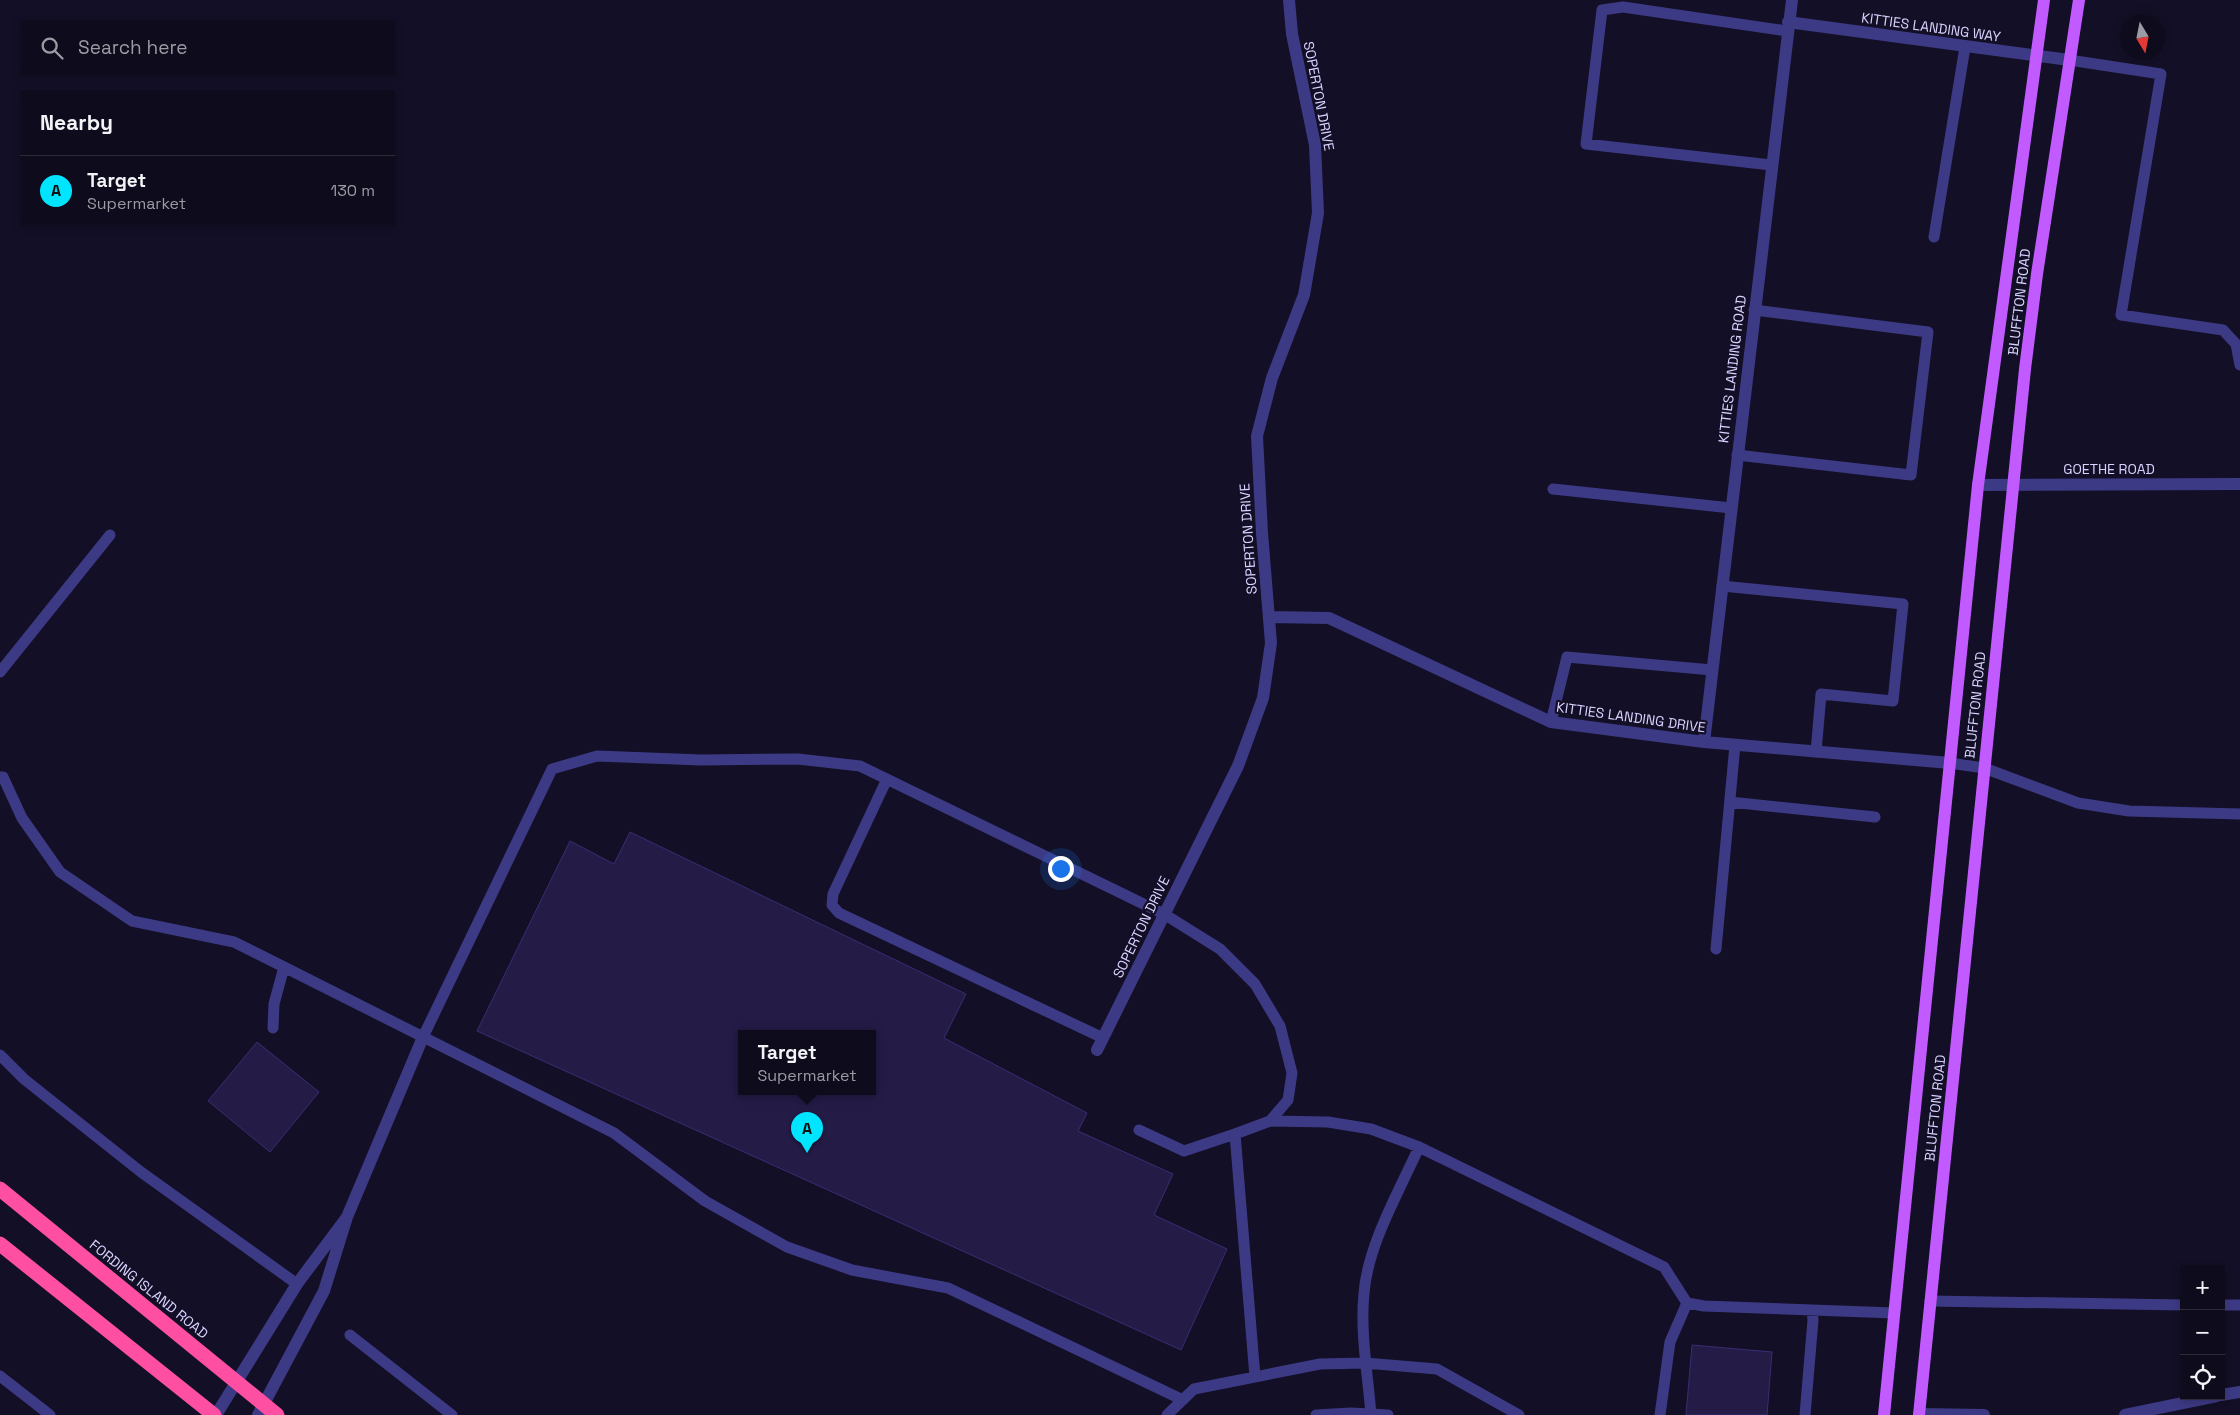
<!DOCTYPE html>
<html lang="en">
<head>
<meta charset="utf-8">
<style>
  body { margin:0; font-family:"Space Grotesk",sans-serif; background:#1c1929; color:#f1f3f6 }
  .controls { position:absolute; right:15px; bottom:15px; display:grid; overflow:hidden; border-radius:0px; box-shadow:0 2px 8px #0003 }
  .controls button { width:45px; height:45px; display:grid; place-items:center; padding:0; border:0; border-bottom:1px solid #2e2b3b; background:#0e0b1c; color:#f1f3f6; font:25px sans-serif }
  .compass { position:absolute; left:2120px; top:15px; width:45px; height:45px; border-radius:50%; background:#0e0b1c; box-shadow:0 2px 8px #0003; rotate:170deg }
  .you { position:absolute; left:1060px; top:868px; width:18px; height:18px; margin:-12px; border:4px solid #fff; border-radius:50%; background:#1a73e8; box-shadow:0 0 0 8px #1a73e833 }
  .badge { display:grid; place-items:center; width:32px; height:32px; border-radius:50%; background:#00e5ff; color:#111; font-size:16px; font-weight:700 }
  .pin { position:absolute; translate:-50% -41px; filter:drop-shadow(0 1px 2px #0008) }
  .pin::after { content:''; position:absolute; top:26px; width:18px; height:15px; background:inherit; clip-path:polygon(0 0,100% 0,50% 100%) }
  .popup { position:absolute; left:738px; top:1030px; width:138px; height:65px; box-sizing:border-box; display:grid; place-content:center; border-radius:0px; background:#0e0b1c; filter:drop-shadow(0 1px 4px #0005); font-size:16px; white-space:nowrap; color:#9b9ba3 }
  .popup b { font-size:19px; color:#f1f3f6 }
  .popup::after { content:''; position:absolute; left:50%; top:100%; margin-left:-10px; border:10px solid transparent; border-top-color:#0e0b1c }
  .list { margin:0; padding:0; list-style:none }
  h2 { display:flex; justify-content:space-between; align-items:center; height:65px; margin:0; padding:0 20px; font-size:21px }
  h2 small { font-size:16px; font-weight:400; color:#9b9ba3 }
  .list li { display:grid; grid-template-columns:32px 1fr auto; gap:15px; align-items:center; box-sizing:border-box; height:70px; padding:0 20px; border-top:1px solid #2e2b3b }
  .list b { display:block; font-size:19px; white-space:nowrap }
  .list p { margin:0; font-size:16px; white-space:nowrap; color:#9b9ba3 }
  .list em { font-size:16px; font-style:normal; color:#9b9ba3 }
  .icon { flex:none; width:28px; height:28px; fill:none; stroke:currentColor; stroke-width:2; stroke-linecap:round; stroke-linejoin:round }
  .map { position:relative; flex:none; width:2240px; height:1415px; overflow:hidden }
  .search { position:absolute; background:#0e0b1c; box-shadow:0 2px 8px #0003; left:20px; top:20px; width:375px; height:55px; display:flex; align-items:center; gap:12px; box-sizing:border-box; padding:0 18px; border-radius:0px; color:#9b9ba3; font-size:19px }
  .panel { position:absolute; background:#0e0b1c; box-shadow:0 2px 8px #0003; left:20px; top:90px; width:375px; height:135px; border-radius:0px }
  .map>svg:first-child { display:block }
  .building { fill:#241b47; stroke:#3b2d73; fill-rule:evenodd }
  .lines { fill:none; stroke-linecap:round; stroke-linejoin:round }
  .lane { stroke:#3d3a85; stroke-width:11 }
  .street { stroke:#3d3a85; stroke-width:12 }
  .primary { stroke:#c25bff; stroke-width:12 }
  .highway { stroke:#ff4fa3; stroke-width:15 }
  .labels { text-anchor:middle; stroke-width:4.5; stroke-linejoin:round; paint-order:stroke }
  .street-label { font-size:14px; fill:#d9d4ff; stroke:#130f26 }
</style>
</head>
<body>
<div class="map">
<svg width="2240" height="1415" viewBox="0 0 2240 1415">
  <rect width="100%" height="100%" fill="#130f26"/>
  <path class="building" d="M630,832L966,994L944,1038L1087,1113L1078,1131L1173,1174L1154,1215L1227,1249L1181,1350L477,1031L570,841L614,864ZM742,1034H872V1092H742Z
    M257,1042L319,1092L270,1152L208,1101Z
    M1692,1345L1772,1352L1767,1415H1686Z"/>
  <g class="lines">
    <path class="lane" d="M2069,60L2161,74L2121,315L2223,330L2236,344L2240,365
      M1771,165L1586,144L1602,10L1623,7L1787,31
      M1934,237L1965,47
      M1737,455L1911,475L1928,332L1754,310
      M1553,489L1731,508
      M1722,586L1903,604L1893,701L1821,694L1816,752
      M0,672L110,535
      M1551,722L1567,657L1712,670
      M1950,763L1984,768L2078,803L2129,811L2240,814
      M0,777H3L22,818L60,872L132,921L234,942L284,967L614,1133L705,1201L787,1247L852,1270L948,1288L1183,1400
      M887,779L833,894L832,905L839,913L1103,1038
      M1730,802L1875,817
      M1716,949L1735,745
      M273,1028L274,1004L284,967
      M423,1037L552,769L597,756L701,760L798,759L860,766L1164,914L1220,949L1255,984L1280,1026L1292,1073L1288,1100L1270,1121L1235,1134L1255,1377
      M0,1055L24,1079L141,1172L297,1284
      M1270,1121L1328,1122L1371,1129L1419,1147L1664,1267L1687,1303L1704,1306L1894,1313
      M1139,1130L1184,1151L1235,1134
      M1930,1301L2184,1305
      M2221,1305H2240
      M350,1335L452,1415
      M0,1376L50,1415
      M1167,1415L1194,1389L1320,1364L1365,1363L1437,1369L1519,1415
      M1316,1415L1351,1413L1388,1415
      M1371,1415C1368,1375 1360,1333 1364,1293C1368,1244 1399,1192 1419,1147
      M1660,1415L1670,1342L1687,1303
      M1805,1415L1813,1320L1812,1310"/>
    <path class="street" d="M1788,22L2069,60
      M1978,485L2240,484
      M1269,617L1329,618L1551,722L1704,742L1950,763
      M1704,742L1792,0
      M1097,1050L1238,766L1263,698L1271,643L1262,533L1257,436L1272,378L1304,295L1318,213L1315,145L1292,34L1289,0
      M347,1217L423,1037
      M2221,1395L2240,1392
      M1919,1414L1984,1415
      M216,1415L297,1284L347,1217L324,1291L258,1415
      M2125,1415L2217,1396"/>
    <path class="primary" d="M1884,1415L1978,485L2044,0
      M1919,1415L2025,369L2037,274L2079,0"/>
    <path class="highway" d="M0,1189L277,1415
      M0,1244L214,1415"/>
  </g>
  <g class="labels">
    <g class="street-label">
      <text transform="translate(1931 27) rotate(8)" y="5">KITTIES LANDING WAY</text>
      <text transform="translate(1319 96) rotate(79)" y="5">SOPERTON DRIVE</text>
      <text transform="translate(2019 302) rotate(-83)" y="5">BLUFFTON ROAD</text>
      <text transform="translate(1732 369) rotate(-83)" y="5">KITTIES LANDING ROAD</text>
      <text x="2109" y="474">GOETHE ROAD</text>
      <text transform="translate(1248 539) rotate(-94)" y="5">SOPERTON DRIVE</text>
      <text transform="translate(1975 705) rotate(-84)" y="5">BLUFFTON ROAD</text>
      <text transform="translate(1631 717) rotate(8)" y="5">KITTIES LANDING DRIVE</text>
      <text transform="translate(1141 927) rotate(-64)" y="5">SOPERTON DRIVE</text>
      <text transform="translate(1935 1108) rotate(-84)" y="5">BLUFFTON ROAD</text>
      <text transform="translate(149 1289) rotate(39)" y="5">FORDING ISLAND ROAD</text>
    </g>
  </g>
</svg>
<div class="controls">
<button>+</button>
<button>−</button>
<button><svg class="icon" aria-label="locate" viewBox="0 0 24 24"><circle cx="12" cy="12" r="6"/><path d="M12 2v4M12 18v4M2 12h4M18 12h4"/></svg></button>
</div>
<svg class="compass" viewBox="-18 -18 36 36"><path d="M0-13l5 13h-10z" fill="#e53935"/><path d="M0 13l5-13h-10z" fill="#9b9ba3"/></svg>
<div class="you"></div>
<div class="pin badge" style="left:807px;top:1153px">A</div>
<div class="popup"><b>Target</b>Supermarket</div>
<div class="search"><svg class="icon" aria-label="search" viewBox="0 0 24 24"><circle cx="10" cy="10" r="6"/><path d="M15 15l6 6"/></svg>Search here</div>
<section class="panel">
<h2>Nearby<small></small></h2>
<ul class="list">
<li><span class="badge">A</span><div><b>Target</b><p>Supermarket</p></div><em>130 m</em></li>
</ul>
</section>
</div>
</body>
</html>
